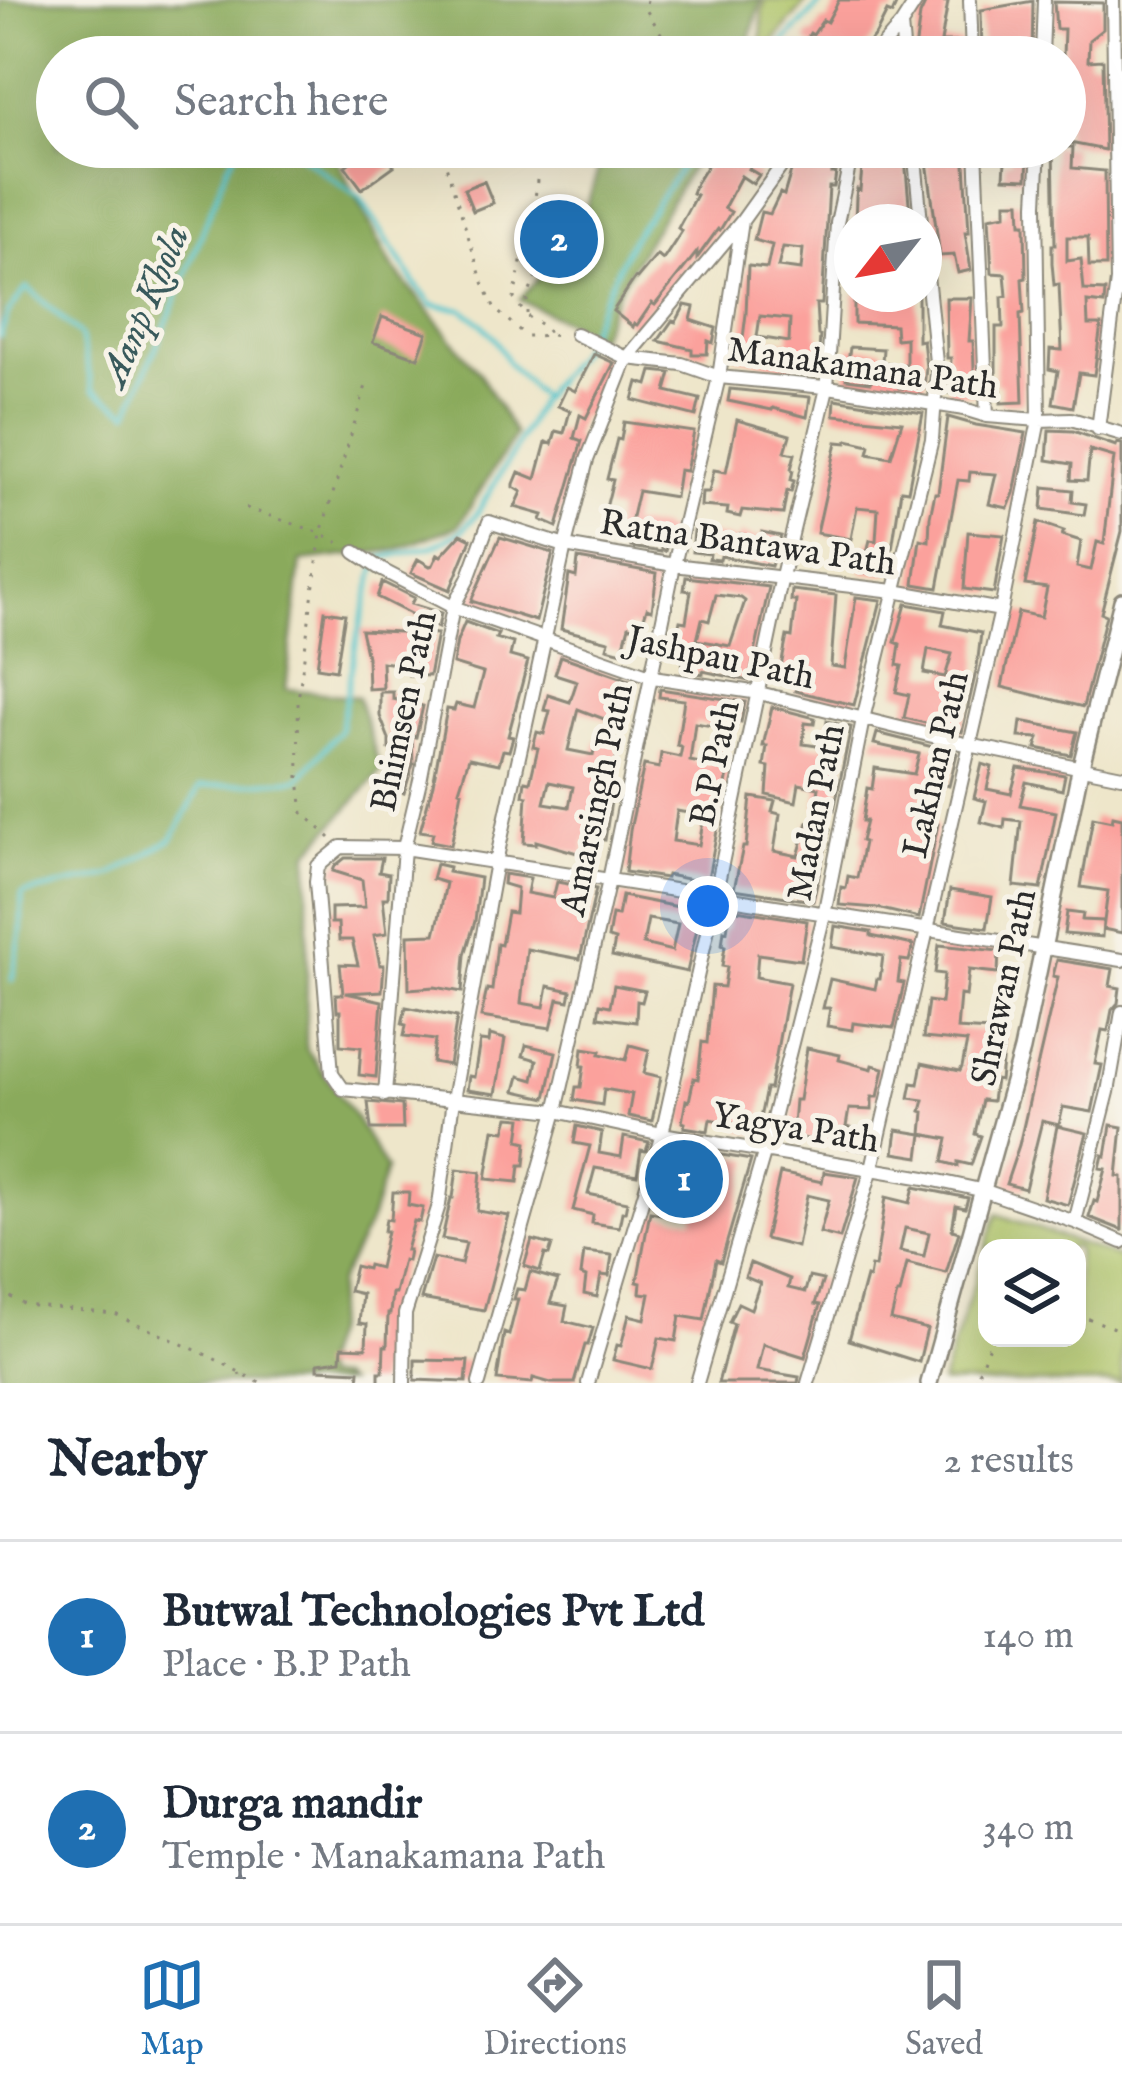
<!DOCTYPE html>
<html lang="en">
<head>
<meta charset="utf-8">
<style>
  body { margin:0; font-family:"IM FELL English",serif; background:#f6f6f7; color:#1f2937 }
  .controls { position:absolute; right:36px; bottom:36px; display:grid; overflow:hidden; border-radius:24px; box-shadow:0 12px 48px #0002 }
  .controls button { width:108px; height:108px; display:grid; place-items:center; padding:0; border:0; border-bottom:3px solid #e0e1e3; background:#fff; color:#1f2937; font:60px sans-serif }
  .compass { position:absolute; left:834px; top:204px; width:108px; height:108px; border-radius:50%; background:#fff; box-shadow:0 12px 48px #0002; rotate:239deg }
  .you { position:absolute; left:708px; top:906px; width:42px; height:42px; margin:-30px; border:9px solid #fff; border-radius:50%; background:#1a73e8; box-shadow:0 0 0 18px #1a73e833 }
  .badge { display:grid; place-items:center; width:78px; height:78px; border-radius:50%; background:#1f6fb2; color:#fff; font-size:39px; font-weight:700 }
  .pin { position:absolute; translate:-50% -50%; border:6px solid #fff; box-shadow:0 3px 12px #0006 }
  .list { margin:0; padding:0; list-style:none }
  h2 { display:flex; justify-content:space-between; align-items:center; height:156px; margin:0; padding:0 48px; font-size:51px }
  h2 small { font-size:39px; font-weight:400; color:#747a83 }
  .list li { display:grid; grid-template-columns:78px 1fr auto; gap:36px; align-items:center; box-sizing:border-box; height:192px; padding:0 48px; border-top:3px solid #e0e1e3 }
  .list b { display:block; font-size:45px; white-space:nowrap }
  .list p { margin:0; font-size:39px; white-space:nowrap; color:#747a83 }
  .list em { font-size:39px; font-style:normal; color:#747a83 }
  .icon { flex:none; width:66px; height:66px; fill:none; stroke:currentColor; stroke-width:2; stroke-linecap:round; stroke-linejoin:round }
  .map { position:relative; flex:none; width:1122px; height:1383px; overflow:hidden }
  .search { position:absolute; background:#fff; box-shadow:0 12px 48px #0002; left:36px; right:36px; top:36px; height:132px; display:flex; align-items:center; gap:30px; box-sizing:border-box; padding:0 42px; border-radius:66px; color:#747a83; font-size:45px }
  .sheet { height:540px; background:#fff }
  nav { display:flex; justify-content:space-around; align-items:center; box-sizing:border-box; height:168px; border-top:3px solid #e0e1e3; background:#fff; font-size:33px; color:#747a83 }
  nav a { display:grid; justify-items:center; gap:6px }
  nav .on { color:#1f6fb2 }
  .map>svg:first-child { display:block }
  .green { fill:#aec468; stroke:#6c784a; stroke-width:3; fill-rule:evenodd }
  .forest { fill:#8aaa5c; stroke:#5a6a44; stroke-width:3 }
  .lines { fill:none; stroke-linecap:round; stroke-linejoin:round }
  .stream { stroke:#5bc8cf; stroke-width:4.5 }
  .building { fill:#fba19c; fill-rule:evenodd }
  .minor-casing { stroke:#8c887a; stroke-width:16 }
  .tertiary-casing { stroke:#8c887a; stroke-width:20 }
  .path { stroke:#8c887a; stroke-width:3; stroke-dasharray:3 9; stroke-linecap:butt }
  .minor { stroke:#fff; stroke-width:12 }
  .tertiary { stroke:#fff; stroke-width:15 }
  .labels { text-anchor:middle; stroke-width:10; stroke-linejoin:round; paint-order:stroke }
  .street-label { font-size:36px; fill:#2b2b2b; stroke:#f7f3e8 }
  .water-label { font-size:39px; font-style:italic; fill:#395a5c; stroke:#f7f3e8 }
</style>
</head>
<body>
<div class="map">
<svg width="1122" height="1383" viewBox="0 0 1122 1383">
  <rect width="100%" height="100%" fill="#f7f3e8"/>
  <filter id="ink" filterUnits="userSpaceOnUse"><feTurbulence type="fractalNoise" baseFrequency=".00833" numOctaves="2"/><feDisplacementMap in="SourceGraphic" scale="24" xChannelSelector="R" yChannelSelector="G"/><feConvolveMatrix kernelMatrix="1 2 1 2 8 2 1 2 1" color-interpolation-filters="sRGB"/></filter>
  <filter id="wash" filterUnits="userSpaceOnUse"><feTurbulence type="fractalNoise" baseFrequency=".004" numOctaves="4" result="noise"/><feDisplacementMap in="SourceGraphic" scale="48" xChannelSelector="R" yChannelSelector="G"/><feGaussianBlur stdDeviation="2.7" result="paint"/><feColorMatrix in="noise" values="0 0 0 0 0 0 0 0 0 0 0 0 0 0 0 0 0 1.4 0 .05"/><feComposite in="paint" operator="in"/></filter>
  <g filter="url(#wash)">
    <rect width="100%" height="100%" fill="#eee6ca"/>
    <path class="green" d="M765,0H808L761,56L762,12Z
      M997,1214L1122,1259V1383H941ZM987,1248H1077V1338H987Z"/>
    <path class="forest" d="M0,0H761L745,57H499L485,52L477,57H57V147H337L336,158L391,265L479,372L515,435L458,526L395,550L301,561L286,689L358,697L381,771L309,852L306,1048L356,1119L386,1169L369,1224L338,1283L333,1328L320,1367L323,1377L339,1378L346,1383H0Z
      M617,147H703L618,290L599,337L520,300L580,228L600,163Z"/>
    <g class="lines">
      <path class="stream" d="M770,57L824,0
        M288,147L360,198L416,285L432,305L462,309L481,323L495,339L509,364L540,396
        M0,336L8,313L27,287L80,335L93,390L129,412L180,290L228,165L239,147
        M12,980L21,932L22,894L112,875L172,839L200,787L299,779L340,730L358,633L378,559L434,546L462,531L476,515L514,451L541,398L579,351L631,240L695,147"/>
    </g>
    <g id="blocks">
      <path class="building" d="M839,0H898L892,14L887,12L876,34L858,57H827L805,41L810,33L813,35L823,20L827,22Z
        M927,0L948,2L941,42H961L962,57H914L920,15Z
        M1033,1L1032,57L982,56L981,10Z
        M1054,2L1103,3V29L1089,40L1088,61L1103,60L1105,150L1065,142V102L1070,103L1063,57L1064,29H1056Z
        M354,147H380L394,166L362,189L345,166L360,155Z
        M744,147H760L749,169L759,175L753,184L741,176L724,208L731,212L720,230L718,229L697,258V252L655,305L652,303L637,325L634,324L633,327L613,311L635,278L637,279L657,255L663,260L682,231L678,228L696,195L692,193L696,183L718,148L738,160Z
        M890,147H904L910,214H905V222H855L856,197L857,189L860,190L863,157L892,160Z
        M925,147H964L969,232H965L971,270L958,273L954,255L940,256Z
        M1053,147H1073L1072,168L1105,171L1106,266H1089L1088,237H1067V261L1081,259L1084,290L1105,291L1104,304L1087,302L1088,325H1101L1094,375L1079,373L1073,407L1053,403L1058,371L1049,369L1050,349L1062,350L1059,284L1054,285L1052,263V245H1055Z
        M821,148L837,152L832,173H836L834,187H829L822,304H816L818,335L820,336L818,365L796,361L795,369L736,357L738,345L742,346L746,314L748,266L767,268L772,245L754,240L761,212L770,214L780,193L784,195L791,171L797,170L801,157L817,161ZM783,247L803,249L801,270L778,267ZM760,316L790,319L789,342L757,337Z
        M1011,149H1028L1027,179L1004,178L1005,161H1011Z
        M484,181L493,203L473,211L464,189Z
        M1006,202H1020L1021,224H1025L1026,278L1022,279L1024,313L1020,314L1023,402L1001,403V384H996V327H1003L1002,297L1007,296L1005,274L992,273L989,217L1006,214Z
        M854,294H918V341L923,340L926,367L924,389L899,388V385L891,384L892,381L871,379V382L846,379L850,347L883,349L882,362L906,365V338L896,339L895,325L854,323Z
        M946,298H972L969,341H973L975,394L949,393L951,358H947Z
        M685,305L694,307L691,320L716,328L713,343L708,341L707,354H692V349L658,341L672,321L676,322Z
        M382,317L427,333L418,358L373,342Z
        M594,354L614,363L586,418L580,415L574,438L582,441L557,527L541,520L543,515L515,507L522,492L514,487V484L519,472L536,479L546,442L552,444L556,431L564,433L570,411L558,406L567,387L575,391Z
        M652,371L671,373L666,391L700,399L696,416L633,400L638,382L648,385Z
        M730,389L810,397L807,417L773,408L772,410L728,401Z
        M835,399L923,413L908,491L901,490L888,575L862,572L870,540L876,541L878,509L857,507L851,539L817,533L837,442L847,443L848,440L870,445L868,453L891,457L902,422L834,415Z
        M948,417L976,425L1026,433L1014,493L1008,508L989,504L996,474L970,472L969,481L958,480L938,588L914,584L920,539L929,541L930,517L935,493H938Z
        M737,420L790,435L785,452L795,454L791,469L793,470L791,480L794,481L791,492L787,491L783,514L742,510L740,517L727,514L728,508L701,506L702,492H709L714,470L726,472Z
        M624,422L694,432L686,471L679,470L675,497L638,491L630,525L659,527L671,532L665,551L661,549V552L631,547L632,543L611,539L617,511L606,508L613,480L607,479L617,439L621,440Z
        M1049,430L1073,431L1116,446L1117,443L1122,444V531L1101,613L1106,615L1083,707L1002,687L1018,612L1041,617L1047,588L1025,585L1038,522L1064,531L1062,535L1081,541L1077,567L1091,570L1097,542L1104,544L1114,457L1090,450L1087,481L1071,480L1072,464L1047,460Z
        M1044,487L1073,490L1072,502L1086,504L1084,515L1042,509Z
        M694,531L738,541L740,534L761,539L762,532L781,536L771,566L721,556L720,560L709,559L710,554L692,552Z
        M968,532L1004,535L994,593L964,589Z
        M461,534L471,539L450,590L411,573L418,559L430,566L433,565L438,554L441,556Z
        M500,537L553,553L536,621L471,601Z
        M578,559L657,573L652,610L647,608L640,630L629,626L622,652L607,648L609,641L561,629L569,575L576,577Z
        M686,577L769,587L749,681L703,671V674L682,671L683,654L668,650L671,636L676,637L680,621L686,622L691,591L684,590ZM716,595L741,598L745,601L730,646L697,640L702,619L709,621Z
        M382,582L414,598L411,604L441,613L438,628L377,597Z
        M792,590L836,595L831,666L845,668L856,597L881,600L854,705L795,691L799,677L780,672L787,636L792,637L796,601H791Z
        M906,604L945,611L942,625L981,633L977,667L962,732L904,718L909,695L896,692L902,666L897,665L900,644L895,642ZM928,649L952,654L945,677L924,673Z
        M325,611L345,614L336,670L317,667Z
        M465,622L498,634L496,638L513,643L510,656L528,661L508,736L513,737L509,751L503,750L499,764L469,758L459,790L462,791L451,845L431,841L433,833L420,831L433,784L447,709L454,710L456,704L474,708L483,673L453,664L457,641Z
        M361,630L437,634L429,676L409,675L410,666L382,662L383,688L368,689L367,657Z
        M561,656L635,682L625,727L578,709L568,750L593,755L596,740L619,744L615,765L607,763L601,799L611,801L605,840L585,837L584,855L536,841V844L524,843L527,796L523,795L525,781L530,782L538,748L533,747L537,732L544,734L550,711L544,710L548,695L570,702L577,681L555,674ZM549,782L573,787L569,807L544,803Z
        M660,689L745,702L741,722L737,721L736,730L695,723L690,761L710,765L714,748L727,751L724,768L729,769L707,883L667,875L666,878L625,872L630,830L644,765L659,768L661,753L680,757L682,747L677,745L684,700L659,697ZM677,811L704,816L699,845L673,841Z
        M380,692H393V699L423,706L416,737L412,736L413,764L404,793L390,788L396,750L389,749V739L380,716Z
        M772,707L815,718L814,724L805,723L803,744L824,747L827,721L851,727L834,810L816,806L819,788L799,784L796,802L767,795L769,767L764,766L767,746H763Z
        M1021,721L1077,732L1071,755L1036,748L1039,738L1019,737Z
        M877,733L957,753L949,786L925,781L919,820L938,824L919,918L877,908L839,905L841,887L846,888L848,876L857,878L864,842L861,841L866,821H862L867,788L872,789L875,768L914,774L919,754L874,744Z
        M982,764L992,767L987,789L1011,794L1018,768L1065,775L1062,790L1026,782L1020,805L1056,812L1041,889L1014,886L1021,821L1005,819L1004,828L981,822L986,801L974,798Z
        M751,797L775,801L772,812L780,814L774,851L798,856L808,822L830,829L813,901L734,889L743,847H746Z
        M1113,816L1122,818V933L1103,929L1108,891L1081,887L1093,817L1112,821Z
        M345,858H382L379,872L389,874L388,898H383L387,933L374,935L380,965H384L382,991L346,993L382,1001L376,1077L359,1075L361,1047L340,1045V1011H337L336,994H343L340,964L358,965L352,940H339L338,923H331V908L365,907L362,880L333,871L335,866Z
        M436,864L449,867L448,872L480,878L475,921L465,955L462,992L435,987L409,989L408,935L435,934L439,918L446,883L432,879Z
        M504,874L530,878L527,893L553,898L557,882L596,889L580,959L527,949L521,1003L544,1007L548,986L571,991L569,1001L558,999L551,1028L481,1017L487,989L492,990L497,944L501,945L507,912L515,913L517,888L503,884Z
        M950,890L992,897L987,928L945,922Z
        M622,896L678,907L679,902L702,907L687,972L612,956L615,940L608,938L612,915L618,916ZM648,919L678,924L672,951L643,944Z
        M730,909L807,921L801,960L758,954L756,977L789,983L770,1089H766L757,1133L741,1130V1125L710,1119L708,1131L684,1127L685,1123L682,1122L686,1100L689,1101L694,1078L698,1079L702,1042L707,1043L712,986L724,987L727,967L722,966L725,946L722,945L724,930L727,931Z
        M1067,912L1083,914L1082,920L1103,921L1102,937L1064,934Z
        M835,926L871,932V936L913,945L909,961L901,960L898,982L904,983L894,1028L853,1023L852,1030L827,1026L830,1008H823L830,979L875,989L877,979H880L883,956L832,947Z
        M939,945L999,951L998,973L969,970L966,996L960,995L957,1029L990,1031L991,1022L1006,1023L1000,1081L995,1080L992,1101L982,1100L975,1134L981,1136L971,1165L958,1162V1166L943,1162L948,1139L922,1134L919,1157L894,1153L897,1130L922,1134L924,1112L921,1111L924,1100L909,1098L912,1083L918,1084L922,1063L960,1071L962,1067L967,1042L923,1038L928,1001L941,1003L944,974L935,973Z
        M1057,960L1113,969L1110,986L1120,988L1118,1003L1112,1010L1108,1031L1102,1030L1095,1064L1102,1065L1092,1112L1063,1107L1059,1125L1042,1121L1025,1189L1006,1184L1019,1145L1058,977L1053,976Z
        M614,985L645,991L642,1002L637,1001L636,1022L598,1017L600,1004L610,1006Z
        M406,1007L457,1017L449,1065L432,1062L435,1040L404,1036L406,1025L402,1024Z
        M490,1035L505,1039L496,1094L467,1090L469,1076L474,1077L480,1041L489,1042Z
        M526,1045L556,1052L546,1098L515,1091L519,1076L533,1080L537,1060L523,1056Z
        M630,1045L649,1050L644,1073L661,1077L652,1121L628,1116L632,1094L604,1089L602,1105L574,1100L576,1087H581L584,1066H581L583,1048L601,1051L600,1054L626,1060Z
        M807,1048L840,1055L839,1060L872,1069L873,1065L884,1068L878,1097H872V1110L849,1109L846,1127L869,1133L865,1151L792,1136L795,1100H799Z
        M368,1102L402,1105L403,1129H371Z
        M509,1117L522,1118L519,1140L527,1142L525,1165H520L518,1182L486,1179L494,1129L505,1131Z
        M1111,1125L1122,1127L1117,1176L1122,1177V1230L1089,1217L1094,1201L1097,1202L1106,1169L1100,1168L1103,1155L1106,1156Z
        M577,1126L602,1132L599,1153L621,1157L624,1137L649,1142L646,1151L641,1150L637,1175L595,1168L588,1194L627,1202L625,1212H622L619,1227L592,1223L593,1215L573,1210L590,1146L574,1143Z
        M1057,1126L1087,1133L1068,1205L1043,1198Z
        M675,1147L751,1160L721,1262L716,1260L704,1320L680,1316L676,1341L659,1338L652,1369L613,1360L617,1345L621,1346L629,1315L645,1319L650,1294L640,1293L641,1283L637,1282L650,1212L693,1220L697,1200L665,1192Z
        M457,1169L481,1172L477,1211L509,1216L484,1310L421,1299L433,1258L461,1264L466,1243L442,1239L451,1198H453Z
        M824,1172L858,1177L840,1238L820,1233L829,1200L807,1195L797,1247L765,1239L780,1173L822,1182Z
        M914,1187L968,1198L965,1208L956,1206L952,1230L959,1232L946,1273L907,1263L900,1294H897L891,1320L927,1329L919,1362L849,1340L866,1277L869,1278L871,1266L875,1267L886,1197L910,1203ZM905,1228L929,1233L924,1256L900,1251Z
        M393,1192H409L408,1205L423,1208L420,1222L414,1221L406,1250H409L407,1261L403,1260L395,1293H392L390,1314H388L387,1346H384L383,1372H379V1383H358L359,1371L318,1369V1363L341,1360L342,1347L366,1348L367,1324L359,1323L362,1294L349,1291L355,1266L367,1269L368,1265L379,1268L387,1231H384L386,1219L391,1220Z
        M532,1240L552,1245L549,1255L545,1254L540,1271L524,1266Z
        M584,1252L612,1255L609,1276L601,1275L597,1297L584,1294L586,1277L581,1275Z
        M750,1263L790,1279L788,1288L805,1292L809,1277L823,1280L815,1304L820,1305L805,1357L763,1344L757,1370L799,1377L798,1383H718L734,1324L729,1322L738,1303L751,1309L760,1283L745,1277Z
        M530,1272L558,1280L550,1303L567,1306L564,1321L593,1328L588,1345H585L574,1383H551L533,1378L532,1383L497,1380L504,1333L509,1335L518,1299H514L517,1289L525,1290Z
        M415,1360L468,1361L466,1382L415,1380Z"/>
    </g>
  </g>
  <g filter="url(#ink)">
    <use href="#blocks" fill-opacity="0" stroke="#8c887a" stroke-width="3"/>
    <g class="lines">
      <defs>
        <path id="minor" d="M970,0L972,57
          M901,25L904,57
          M873,57L901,25L917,0
          M1042,57L1044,0
          M795,147L742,221L627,358L587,460L565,546L496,862L453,1100L556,1111L662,1134L925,1178L985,1191L1075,1222L1122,1242
          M914,147L921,222
          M976,147L987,416
          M576,334L627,358L682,364L719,377L835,388L964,409L987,416L1039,420L1071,419L1122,434
          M1098,429L1117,281L1113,0
          M355,552L382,570L453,607L653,677L759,693L969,745L1122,776
          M385,1095L404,848L1122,960
          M1075,1222L1108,1092L1122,1012
          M404,1383L405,1314L439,1205L453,1100L343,1089L332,1073L316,882L318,866L341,847L404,848L421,776L453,607L468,579L489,522L565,546L674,565L894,591L1001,610
          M479,1383L556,1111L609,880L674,565L719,377L742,221
          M588,1383L662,1134L715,897L782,576L827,388L837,223L853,147
          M697,1383L765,1150L824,915L863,719L932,439L937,372L924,246
          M808,1383L872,1168L1001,610L1039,420L1036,204L1039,147"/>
        <path id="tertiary" d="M929,1383L1022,1050L1080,770L1122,601"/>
      </defs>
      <use href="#minor" class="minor-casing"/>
      <use href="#tertiary" class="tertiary-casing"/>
      <path class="path" d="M647,0L645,8L667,43L677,39L678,57
        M443,156L482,280L495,309L526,336L562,335
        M537,180L531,238L522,257L514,299L527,316L545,327L550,334
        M527,314V298L548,249
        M246,508L321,533L343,545
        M0,568H2
        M330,838L303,813L299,779L298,700L321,533L368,379
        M0,1291L25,1305L115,1314L211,1357L260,1383
        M1077,1314L1122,1331
        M239,1373L243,1383
        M974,1383L992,1338
        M1118,1383L1122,1372"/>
      <use href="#minor" class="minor"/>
      <use href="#tertiary" class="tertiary"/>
    </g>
  </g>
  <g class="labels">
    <g class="street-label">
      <text transform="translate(863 366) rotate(8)" y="13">Manakamana Path</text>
      <text transform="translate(748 541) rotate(8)" y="13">Ratna Bantawa Path</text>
      <text transform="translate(721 656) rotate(12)" y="13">Jashpau Path</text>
      <text transform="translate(402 711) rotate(-78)" y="13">Bhimsen Path</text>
      <text transform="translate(713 763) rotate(-78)" y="13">B.P Path</text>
      <text transform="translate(934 764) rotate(-77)" y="13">Lakhan Path</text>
      <text transform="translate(595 799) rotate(-78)" y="13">Amarsingh Path</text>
      <text transform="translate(814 812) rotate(-79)" y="13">Madan Path</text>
      <text transform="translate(1002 987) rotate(-78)" y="13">Shrawan Path</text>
      <text transform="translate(796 1126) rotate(9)" y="13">Yagya Path</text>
    </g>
    <g class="water-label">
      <text transform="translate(143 305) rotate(-67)" y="14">Aanp Khola</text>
    </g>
  </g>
</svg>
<div class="controls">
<button><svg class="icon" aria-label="layers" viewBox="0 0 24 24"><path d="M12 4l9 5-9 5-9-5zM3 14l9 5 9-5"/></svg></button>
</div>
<svg class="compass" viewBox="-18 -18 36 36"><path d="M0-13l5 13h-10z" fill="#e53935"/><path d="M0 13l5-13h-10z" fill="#747a83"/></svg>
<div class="you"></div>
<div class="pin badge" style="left:684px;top:1179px">1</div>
<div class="pin badge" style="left:559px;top:239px">2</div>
<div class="search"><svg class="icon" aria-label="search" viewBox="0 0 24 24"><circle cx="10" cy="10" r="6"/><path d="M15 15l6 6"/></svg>Search here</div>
</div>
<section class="sheet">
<h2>Nearby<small>2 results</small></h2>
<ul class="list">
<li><span class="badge">1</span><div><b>Butwal Technologies Pvt Ltd</b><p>Place · B.P Path</p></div><em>140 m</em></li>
<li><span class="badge">2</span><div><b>Durga mandir</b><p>Temple · Manakamana Path</p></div><em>340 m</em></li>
</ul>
</section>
<nav>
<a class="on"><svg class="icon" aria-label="map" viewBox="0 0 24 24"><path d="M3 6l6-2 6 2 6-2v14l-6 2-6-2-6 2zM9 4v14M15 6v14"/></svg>Map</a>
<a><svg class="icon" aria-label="directions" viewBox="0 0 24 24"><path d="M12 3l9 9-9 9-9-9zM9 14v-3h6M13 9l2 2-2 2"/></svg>Directions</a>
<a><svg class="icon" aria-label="saved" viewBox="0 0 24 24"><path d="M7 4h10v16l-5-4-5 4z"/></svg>Saved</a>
</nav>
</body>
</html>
